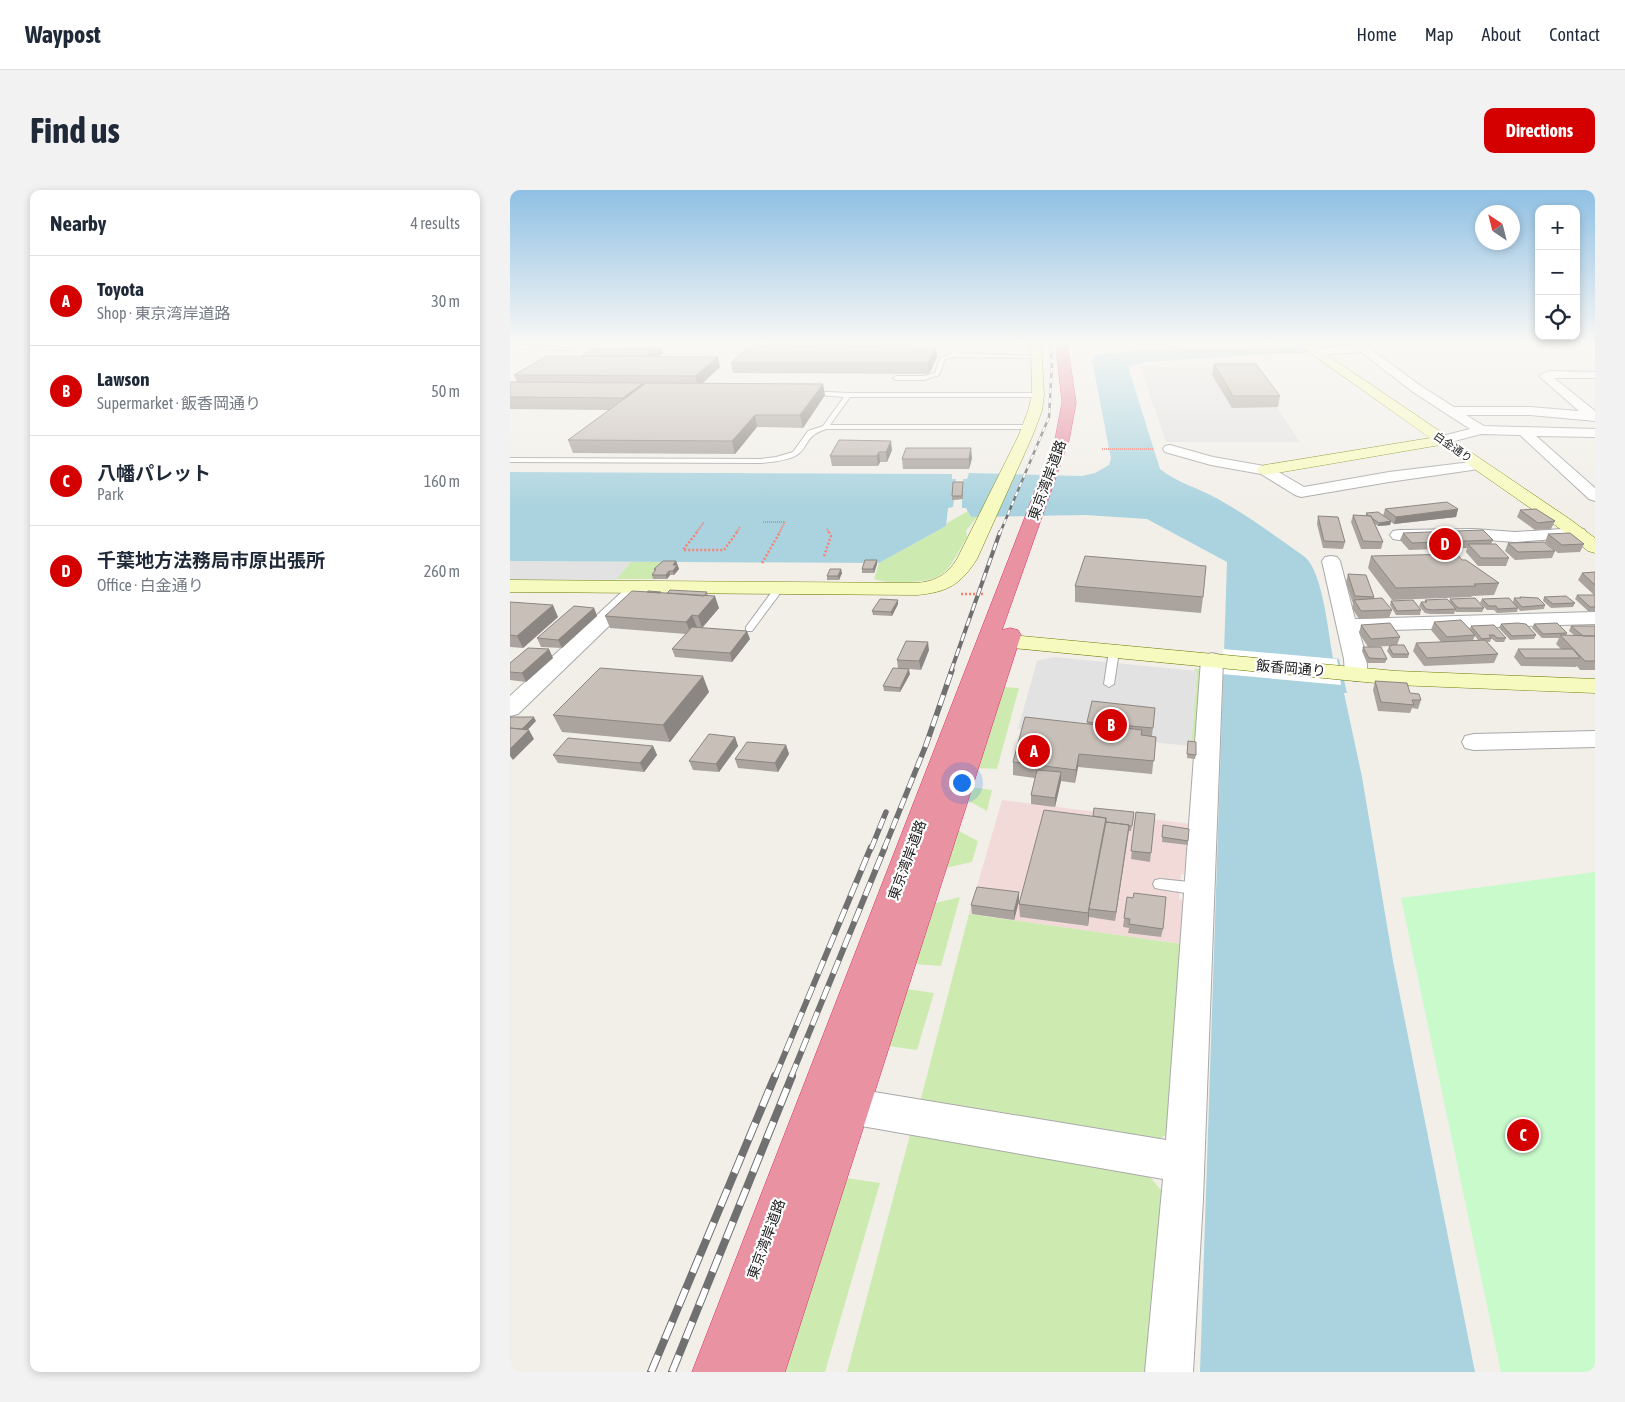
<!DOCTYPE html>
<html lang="en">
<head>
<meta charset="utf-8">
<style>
  body { margin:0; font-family:"Asap Condensed","Noto Sans JP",sans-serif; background:#f2f2f3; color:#1f2937 }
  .controls { position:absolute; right:15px; top:15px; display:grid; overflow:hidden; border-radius:10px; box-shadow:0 2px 8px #0003 }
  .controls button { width:45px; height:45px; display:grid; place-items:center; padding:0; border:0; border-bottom:1px solid #e0e1e3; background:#fff; color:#1f2937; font:25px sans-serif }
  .compass { position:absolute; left:965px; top:15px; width:45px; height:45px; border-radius:50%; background:#fff; box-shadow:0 2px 8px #0003; rotate:325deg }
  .you { position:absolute; left:451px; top:592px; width:18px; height:18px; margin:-12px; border:4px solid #fff; border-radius:50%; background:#1a73e8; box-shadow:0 0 0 8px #1a73e833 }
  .badge { display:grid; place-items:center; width:32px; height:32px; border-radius:50%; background:#d40000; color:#fff; font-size:16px; font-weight:700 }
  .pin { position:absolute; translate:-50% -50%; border:2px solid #fff; box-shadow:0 1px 5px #0006 }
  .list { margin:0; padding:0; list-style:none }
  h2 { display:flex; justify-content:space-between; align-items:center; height:65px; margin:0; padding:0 20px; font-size:21px }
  h2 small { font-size:16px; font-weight:400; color:#747a83 }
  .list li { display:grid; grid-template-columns:32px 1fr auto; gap:15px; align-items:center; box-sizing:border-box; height:90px; padding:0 20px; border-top:1px solid #e0e1e3 }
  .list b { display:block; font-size:19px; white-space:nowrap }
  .list p { margin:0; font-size:16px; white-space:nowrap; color:#747a83 }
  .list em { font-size:16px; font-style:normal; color:#747a83 }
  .icon { flex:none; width:28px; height:28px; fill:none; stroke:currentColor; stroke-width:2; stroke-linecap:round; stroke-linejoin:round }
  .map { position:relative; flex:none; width:1085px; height:1182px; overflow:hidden; border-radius:10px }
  header { display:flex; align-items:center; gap:30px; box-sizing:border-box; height:70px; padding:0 25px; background:#fff; border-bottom:1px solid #e0e1e3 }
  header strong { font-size:24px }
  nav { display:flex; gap:28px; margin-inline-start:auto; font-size:18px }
  .intro { display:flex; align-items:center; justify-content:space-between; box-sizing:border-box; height:120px; padding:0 30px }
  h1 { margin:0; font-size:35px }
  .button { padding:12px 22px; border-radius:10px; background:#d40000; color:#fff; font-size:18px; font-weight:700 }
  main { display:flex; gap:30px; padding:0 30px }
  aside { flex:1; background:#fff; border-radius:10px; box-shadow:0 2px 8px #0003 }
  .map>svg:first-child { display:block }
  .commercial { fill:#f2dad9 }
  .grass { fill:#cdebb0 }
  .park { fill:#c8facc }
  .parking { fill:#e2e2e2 }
  .water { fill:#aad3df }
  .pier { fill:#fff }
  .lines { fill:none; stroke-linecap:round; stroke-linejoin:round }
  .river { fill:#aad3df; fill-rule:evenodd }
  .lane-casing { stroke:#a9a9a9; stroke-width:2 }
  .street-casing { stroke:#a9a9a9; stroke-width:2 }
  .secondary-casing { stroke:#707d05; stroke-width:1 }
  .highway-casing { stroke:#dc2a67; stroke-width:1 }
  .path-far1 { stroke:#fa8072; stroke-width:2; stroke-dasharray:1 1; stroke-linecap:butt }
  .path { stroke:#fa8072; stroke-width:2.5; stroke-dasharray:2 2; stroke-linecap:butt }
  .lane { fill:#fff; fill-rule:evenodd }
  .street { fill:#fff; fill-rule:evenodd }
  .secondary { fill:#f7fabf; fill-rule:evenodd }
  .highway { fill:#e892a2; fill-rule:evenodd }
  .rail-far4-casing { stroke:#707070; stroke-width:2.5 }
  .rail-far3-casing { stroke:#707070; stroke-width:4 }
  .rail-far2-casing { stroke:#707070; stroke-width:5.5 }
  .rail-far1-casing { stroke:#707070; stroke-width:6 }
  .rail-casing { stroke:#707070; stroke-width:8 }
  .rail-far4 { stroke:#fff; stroke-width:2; stroke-dasharray:5; stroke-linecap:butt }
  .rail-far3 { stroke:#fff; stroke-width:2.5; stroke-dasharray:8; stroke-linecap:butt }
  .rail-far2 { stroke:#fff; stroke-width:4; stroke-dasharray:11; stroke-linecap:butt }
  .rail-far1 { stroke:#fff; stroke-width:4.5; stroke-dasharray:14; stroke-linecap:butt }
  .rail { stroke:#fff; stroke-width:6; stroke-dasharray:18; stroke-linecap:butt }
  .wall { fill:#aba49e; fill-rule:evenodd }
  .shaded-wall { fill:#8b8681 }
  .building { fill:#c7bfb8; stroke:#8b8681 }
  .labels { text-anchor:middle; stroke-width:4.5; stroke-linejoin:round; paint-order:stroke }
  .far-street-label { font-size:11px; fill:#222; stroke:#fff }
  .street-label { font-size:14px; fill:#222; stroke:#fff }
</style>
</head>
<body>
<header>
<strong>Waypost</strong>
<nav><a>Home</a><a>Map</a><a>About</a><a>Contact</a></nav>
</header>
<div class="intro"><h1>Find us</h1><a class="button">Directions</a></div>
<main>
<aside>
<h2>Nearby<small>4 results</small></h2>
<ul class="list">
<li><span class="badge">A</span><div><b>Toyota</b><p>Shop · 東京湾岸道路</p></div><em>30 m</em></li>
<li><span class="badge">B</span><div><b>Lawson</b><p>Supermarket · 飯香岡通り</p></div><em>50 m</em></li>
<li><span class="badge">C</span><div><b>八幡パレット</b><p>Park</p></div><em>160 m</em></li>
<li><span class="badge">D</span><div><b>千葉地方法務局市原出張所</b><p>Office · 白金通り</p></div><em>260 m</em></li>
</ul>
</aside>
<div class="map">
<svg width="1085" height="1182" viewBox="0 0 1085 1182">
  <rect width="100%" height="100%" fill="#f2efe9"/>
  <path class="commercial" d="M492,610L681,634L678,685L671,684L669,709L675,711L672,754L459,724Z"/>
  <path class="grass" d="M458,321L461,327H467L456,341L457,347C437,381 438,391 395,392C384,392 375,393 364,389L369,373L436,336L437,333Z
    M121,372H157L143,389H106Z
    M685,479H692L688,556H681L687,482L684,481Z
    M493,497L509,498L487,579L468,578Z
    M461,597L482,600L477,621L457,610Z
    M447,640L468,651L462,672L435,678Z
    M450,707L431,776L405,774L425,713Z
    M459,724L672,754L661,940L642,956L410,912Z
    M397,799L424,803L407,860L378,856Z
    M401,941L635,981L655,1005L642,1182H337Z
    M336,988L370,993L315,1182H275Z"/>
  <path class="park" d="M1085,682V1182H991L891,708Z"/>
  <path class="parking" d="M648,174L651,177H740L790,252H656L630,176Z
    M0,371L121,372L105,391L0,390Z
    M544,467L687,481L681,556L508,539L527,471Z"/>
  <path class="water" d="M781,155L790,162L636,172L619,176V180L650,279C667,293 689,298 708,309C739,326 766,347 795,367C813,383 818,442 823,468L829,469L837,503H834L852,587L883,771L965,1182H690L717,372L637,329L575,325L461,327L456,318H452V309L444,310L443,317L438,318L436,336L369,373L0,371V282L442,284V289H446L445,295L453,296V289H457L459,283L572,286L585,283L599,275L601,269L582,170L587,165L623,161Z"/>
  <path class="pier" d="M713,459L827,469L831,495L712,484Z"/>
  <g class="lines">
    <path class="river" d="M798,152H829L826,158L820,160L782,164L776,162L774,159L776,156Z"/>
    <defs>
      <path id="lane" d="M16,152H23L18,156L65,158L62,160L10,158V156Z
        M445,152H450L446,163L529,166L526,168L443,167L435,169L429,185L414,190H386L383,188L386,186H414L425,183L430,168L441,164Z
        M298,201L338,203H528L531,205L528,207H340L320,235H520L523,237L520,239H316C293,247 300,256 287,265C277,271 262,272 251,273L0,272V268L251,269L266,267L283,262L298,241L313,236L334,207L296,204Z
        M269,395L274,398L242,441H236V437L266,396Z
        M604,458L609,461L604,494L599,497L594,494L599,461Z
        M650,689L689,693L694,695L696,699L694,703L689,705L650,699L645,698L643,694L645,690Z"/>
      <path id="street" d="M653,152H802L797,155C770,156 671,167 653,152Z
        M839,152H851L911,196L944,217H1020L1069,221L1029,186L1038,181L1085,182V188H1044L1085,221V231L1020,225H956L974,236L1085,239V247L1026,246L1085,298V311L1079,309L1010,245L971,244L933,254L928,253L926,250L928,247L960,239L903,202L851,162L804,165L799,162L804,159L843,156Z
        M660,255L703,267L760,277L794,297L879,282L969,271L974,272L976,275L974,278L969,279L879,292L791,307L785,305L751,284L701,275L655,262L653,259L655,256Z
        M1068,338L1074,339L1077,343L1074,347L1005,352L964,349L889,350L883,349L880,345L883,341L889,340L964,339L1005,342Z
        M821,366L827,367L830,371L845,429L1085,422V434L849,441C852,454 862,477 854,489L846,491L838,489L835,484L834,469L812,371L815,367Z
        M122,397L129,399L132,403L129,407L8,524L0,526V506L115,399Z
        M702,463L710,465L713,470L693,1009L683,1182H635L653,989L340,934L327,929L321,916L327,903L340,898L656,950L691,470L694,465Z
        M1085,541V557L964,560L955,558L952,552L955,546L964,544Z"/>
      <path id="secondary" d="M521,152H531L534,205L532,221L522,247L467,369C450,395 438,402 407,405L0,402V390L407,393C426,391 437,385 447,369L508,247L518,221L522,205Z
        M785,152H798L1061,330L1085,348V363L1078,361L1049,338L930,255L755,285L749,283L747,280L749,277L755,275L920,248Z
        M479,443L886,481L1085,489V503L886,495L471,455L468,450L471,445Z"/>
      <path id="highway" d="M546,152H557L566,213L559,250L492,440L500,438L508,440L511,445L275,1182H182L545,250L552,213Z"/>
    </defs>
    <use href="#lane" class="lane-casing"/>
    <use href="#street" class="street-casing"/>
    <use href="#secondary" class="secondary-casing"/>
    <use href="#highway" class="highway-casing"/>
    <path class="path-far1" d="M592,259H644
      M253,332H275L269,343
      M317,339L319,343
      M186,343L194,332
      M226,343L230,337"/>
    <path class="path" d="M187,342L173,360H214L227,342
      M314,366L321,346L319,342
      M252,373L270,342
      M451,404H475"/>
    <use href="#lane" class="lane"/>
    <use href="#street" class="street"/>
    <use href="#secondary" class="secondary"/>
    <use href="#highway" class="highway"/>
    <defs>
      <path id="rail-far4" d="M490,343L539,227L542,173L540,152"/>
      <path id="rail-far3" d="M441,481L490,342"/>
      <path id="rail-far2" d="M361,659L376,622
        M374,659L416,555L442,480"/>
      <path id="rail-far1" d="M265,887L361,657
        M281,887L375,657"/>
      <path id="rail" d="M141,1182L265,886
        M162,1182L282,886"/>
    </defs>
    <use href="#rail-far4" class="rail-far4-casing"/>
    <use href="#rail-far3" class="rail-far3-casing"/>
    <use href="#rail-far2" class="rail-far2-casing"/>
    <use href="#rail-far1" class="rail-far1-casing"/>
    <use href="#rail" class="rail-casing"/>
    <use href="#rail-far4" class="rail-far4"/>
    <use href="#rail-far3" class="rail-far3"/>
    <use href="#rail-far2" class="rail-far2"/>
    <use href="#rail-far1" class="rail-far1"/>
    <use href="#rail" class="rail"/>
  </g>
  <path class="wall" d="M426,157L427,167L419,184L223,183L221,173Z
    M151,158L153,163L148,167L210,177L193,193L315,205L293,238L247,237L225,264L63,263L58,250L100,220L0,219V192H7L4,185L72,166L115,159Z
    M704,174L770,206L768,217L722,218L702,185Z
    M382,260L377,272H370L368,276H322L320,266Z
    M462,268L459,279H393L392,269Z
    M453,296V309L442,310V306Z
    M875,319H948L946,327L884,334L881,332L880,335L868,336L865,334L873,352L871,359H851L841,332L843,325H856V323L873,326Z
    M1010,320L1045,331L1041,339L1025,340L1007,327Z
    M808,326L835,352L833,359L813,358L807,334Z
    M893,343L983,350L981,354L999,368L996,376H968L956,362L957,358L899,360L890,350Z
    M1038,344L1074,354L1070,362L1048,363L1035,352Z
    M998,353L1045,361L1042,368L1005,370L995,361Z
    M861,366L952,370L989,393L984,405L962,406L961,407L882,410L858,378Z
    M166,371L169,379L164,385H160L157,389H143L142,385L145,382L144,379Z
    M367,374L364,383H352V379Z
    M1085,382V421H1078L1065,409L1067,405H1084L1068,390L1072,383Z
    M332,383L329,390H317V386Z
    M838,384L864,407V408L882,420L879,428L849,429L842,418L843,414L836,392Z
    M565,396L693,407L691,423L565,412Z
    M137,402H151V403H157L197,402L198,406L209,418L192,438L240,449L222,472L165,467L162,459L176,444L100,438L95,426Z
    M1010,407L1035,415L1034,419L1010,421L1008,418L1007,422L987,423L984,420H977L970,413L972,409L1003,412L1004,408H1009Z
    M1034,407L1065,413L1063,417L1041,418L1033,411Z
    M940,409L974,418L972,422H946L945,421L944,424H920L915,423L909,416L911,412H915V410L939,412Z
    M881,411L911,420L910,425H886L880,415Z
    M0,412L48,427L13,458L0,457Z
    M388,414L382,426L363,425L362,421Z
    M84,418L87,426L52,458L31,457L27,448Z
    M924,432L960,440L961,436L996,448L994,452H986L982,449H981L980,452H977L988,464L984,473L914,476L903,461L906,453L931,452L921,440ZM965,446L968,450H963Z
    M991,434L1026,445L1024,449L1000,450L989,438Z
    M1024,434L1057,443L1056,446H1065L1059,441L1061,436H1085V480H1070L1067,476L1066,477L1011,476L1004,467L1008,459H1051L1046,454L1049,448H1032L1022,438Z
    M851,435L890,447L887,455L899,464L898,468H882L877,461L879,457L880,456L858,457L849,443Z
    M853,457L877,469L875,473H857L852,461Z
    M419,460L411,480L388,478L387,470Z
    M43,468L16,492L0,490V473Z
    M400,484L390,502L374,501L373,496Z
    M865,491L900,503L911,510L908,519L902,518L900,523L868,521L863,500Z
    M199,502L160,552L52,542L43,525Z
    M645,518L642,546L646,547L642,584L568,577L565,593L551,591L545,617L521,614V605L525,588L503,585V572L577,534V532Z
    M225,547L228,556L209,582L183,580L179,571Z
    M678,551L686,565L685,569L677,568Z
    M276,555L279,564L268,582L228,578L225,569Z
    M143,556L147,565L134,582L48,573L43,565Z
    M624,622L621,641H619L605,731L579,727L578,736L510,727L509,714L583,626Z
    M626,622L645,624L640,672L621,669Z
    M653,635L678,651V655L652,652Z
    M509,702V711L504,730L462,724L461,715Z
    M617,707L653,739L651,747L618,743L619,738L613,737Z"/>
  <path class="shaded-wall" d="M426,157L427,167L419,184L418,173Z
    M151,158L153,163L138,174L136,166L145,160Z
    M208,167L210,177L188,197L185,186Z
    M133,193L136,204L117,220L113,208Z
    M313,194L315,205L293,238L290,225Z
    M245,225L247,237L225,264L222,251Z
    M381,251L382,260L377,272L376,262Z
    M461,258L462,268L459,279V269Z
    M369,262L370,272L368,276L367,266Z
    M948,319L946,327L884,334L886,327Z
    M881,331L880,335L868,336L869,333Z
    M367,370V374L364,383L363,379Z
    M166,371L169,379L164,385L163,381V375Z
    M331,379L332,383L329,390L328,386Z
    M159,381L160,385L157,389L156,385Z
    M205,406L209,418L192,438L188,426Z
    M388,410V414L382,426L381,422Z
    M43,415L48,427L13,458L7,446Z
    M84,418L87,426L52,458L48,450Z
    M182,425L187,437L181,444L176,432Z
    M237,441L240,449L222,472L220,463Z
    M418,452L419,460L411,480L409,471Z
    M39,459L43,468L16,492L12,483Z
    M399,479L400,484L390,502V498Z
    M193,486L199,502L160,552L153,535Z
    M24,527L26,531L12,546L9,542Z
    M19,540L24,549L3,570L0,566V559Z
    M225,547L228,556L209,582L206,574Z
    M276,555L279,564L268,582L265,573Z
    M143,556L147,565L134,582L130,573Z
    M569,564L568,577L565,593L566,580Z
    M551,582V591L545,617V608Z
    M619,635L618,644L605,731L606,722Z
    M509,702V711L504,730V721Z
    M579,719V727L578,736V723Z"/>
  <path class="building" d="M239,156L426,157L418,173H221Z
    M117,158H151L146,162L145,160L115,159Z
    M82,159L145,160L136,166H72Z
    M37,166L208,167L185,186L4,185Z
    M704,174H746L770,206H723Z
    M0,192L133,193L113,208L0,207Z
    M136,193L313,194L290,225H245L222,251L58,250Z
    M329,250L381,251L376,262H369L367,266H320Z
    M396,258H461L459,269H392Z
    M443,292H453L452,306H442Z
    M937,312L948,319L886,327L875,319Z
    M1026,319L1045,331L1028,333L1010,320Z
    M868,322L881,331L869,333L862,328L861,326H859L856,323Z
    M843,325L861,326L873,352L853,351Z
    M808,326L828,327L835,352L814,351Z
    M973,340L983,350L902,353L893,343Z
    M1060,343L1074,354L1052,355L1038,344Z
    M1034,352L1045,361L1008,362L998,353Z
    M958,354H986L999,368H971Z
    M947,364L952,370H956L989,393L964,394L966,396L886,398L861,366Z
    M575,366L696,376L693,407L565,396Z
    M355,370H367L363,379H352Z
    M153,371H166L163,375H167L163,381H159L156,385H142L146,379H144Z
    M320,379H331L328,386H317Z
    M1085,382V395L1072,383Z
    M838,384L856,385L864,407L845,406Z
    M160,400L197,402L194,406L157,403Z
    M122,401L205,406L188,426L182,425L176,432L95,426Z
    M138,401L151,402L150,403L137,402Z
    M1067,405H1085V417H1080Z
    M1056,406L1065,413L1043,414L1034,407Z
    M1010,407L1028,408L1035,415L1012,417L1004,408H1011Z
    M872,408L882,420L851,421L844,410Z
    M965,408L974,418H948L940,409Z
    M999,408L1008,418L988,419L986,416H979L972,409Z
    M370,409L388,410L381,422L362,421Z
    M937,409L946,419L922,420L916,419L911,412H917L915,410Z
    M903,410L911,420L887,421L881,411Z
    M0,412L43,415L7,446L0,445Z
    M64,416L84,418L48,450L27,448Z
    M951,430L965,445L937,447L924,432Z
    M880,433L890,447L861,449L851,435Z
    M1008,433L1016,434L1026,445L1002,446L991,434Z
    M1047,433L1057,443L1033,444L1024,434Z
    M984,435L996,448H987L984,445H979L981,448L972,449L961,436Z
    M1061,436H1085V446H1073Z
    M182,437L237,441L220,463L162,459Z
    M1050,445L1085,446V471H1075Z
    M975,450L988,464L917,468L906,453Z
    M396,451L418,452L409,471L387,470Z
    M882,455H894L899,464H883L879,457Z
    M853,457H871L877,469L859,468Z
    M18,458L39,459L12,483L0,482V473Z
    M1008,459H1063L1070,468H1015Z
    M90,478L193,486L153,535L43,525Z
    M383,478L399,479L390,498L373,496Z
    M865,491L897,493L900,503L909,504L911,510H902L904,515L871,512Z
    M582,511L645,518L643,538L577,532Z
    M0,527H24L12,539L0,538Z
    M515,527L632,540L631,545L646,547L644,571L569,564L566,580L503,572Z
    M0,538L19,540L0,559Z
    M199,544L225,547L206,574L179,571Z
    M58,548L143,556L130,573L43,565Z
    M678,551L686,552V565L677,564Z
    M237,552L276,555L265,573L225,569Z
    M527,580L551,582L545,608L521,605Z
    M584,618L624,622L622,636H619V635L596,632V628L583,626Z
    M534,620L596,628L578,723L509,714Z
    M626,622L645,624L641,663L621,661Z
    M596,632L619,635L606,722L579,719Z
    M653,635L679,639L678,651L652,647Z
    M467,697L509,702L504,721L461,715Z
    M624,703L656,707L653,739L619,734L620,729L614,728L617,707L623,708Z"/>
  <linearGradient id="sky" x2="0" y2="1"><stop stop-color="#8fc0e4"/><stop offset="0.48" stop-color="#f9f8f5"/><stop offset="1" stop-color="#f9f8f5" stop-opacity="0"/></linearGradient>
  <rect width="1085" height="318" fill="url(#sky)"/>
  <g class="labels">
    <g class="far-street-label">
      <text transform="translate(943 257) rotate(35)" y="4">白金通り</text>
    </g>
    <g class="street-label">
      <text transform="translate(537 290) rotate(-70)" y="5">東京湾岸道路</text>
      <text transform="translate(781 478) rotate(5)" y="5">飯香岡通り</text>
      <text transform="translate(397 670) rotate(-70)" y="5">東京湾岸道路</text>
      <text transform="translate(256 1049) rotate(-70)" y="5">東京湾岸道路</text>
    </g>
  </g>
</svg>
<div class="controls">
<button>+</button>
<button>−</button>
<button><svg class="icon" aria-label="locate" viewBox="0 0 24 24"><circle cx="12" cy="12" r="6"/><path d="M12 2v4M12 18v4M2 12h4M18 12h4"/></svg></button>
</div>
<svg class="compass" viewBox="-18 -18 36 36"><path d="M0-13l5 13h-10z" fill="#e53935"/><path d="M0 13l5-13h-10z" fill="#747a83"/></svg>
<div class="you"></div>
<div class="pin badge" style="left:524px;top:561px">A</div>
<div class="pin badge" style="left:601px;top:535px">B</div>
<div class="pin badge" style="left:1013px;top:945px">C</div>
<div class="pin badge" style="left:935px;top:354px">D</div>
</div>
</main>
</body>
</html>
